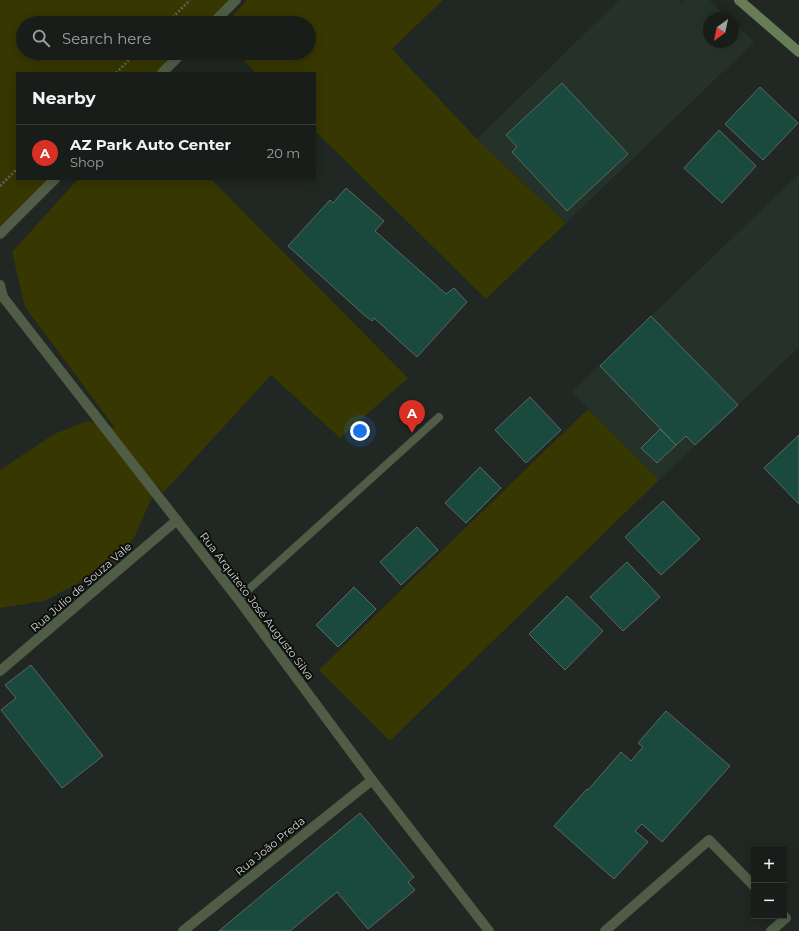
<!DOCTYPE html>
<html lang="en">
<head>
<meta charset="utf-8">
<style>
  body { margin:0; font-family:Montserrat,sans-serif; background:#222623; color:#f1f3f6 }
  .controls { position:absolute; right:12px; bottom:12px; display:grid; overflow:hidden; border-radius:0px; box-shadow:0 2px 10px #0003 }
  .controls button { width:36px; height:36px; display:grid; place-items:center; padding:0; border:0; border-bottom:1px solid #373b39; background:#191d1a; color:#f1f3f6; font:20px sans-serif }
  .compass { position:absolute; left:703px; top:12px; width:36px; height:36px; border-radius:50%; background:#191d1a; box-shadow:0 2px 10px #0003; rotate:213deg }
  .you { position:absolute; left:360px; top:431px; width:14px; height:14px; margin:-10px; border:3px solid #fff; border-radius:50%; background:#1a73e8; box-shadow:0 0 0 6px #1a73e833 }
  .badge { display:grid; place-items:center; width:26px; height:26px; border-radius:50%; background:#d93025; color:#fff; font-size:13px; font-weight:700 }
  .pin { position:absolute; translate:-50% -33px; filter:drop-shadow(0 1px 2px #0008) }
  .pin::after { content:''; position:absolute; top:21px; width:14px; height:12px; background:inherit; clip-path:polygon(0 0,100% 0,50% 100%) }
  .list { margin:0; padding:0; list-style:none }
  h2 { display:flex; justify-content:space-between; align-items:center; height:52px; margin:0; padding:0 16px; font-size:17px }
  h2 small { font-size:13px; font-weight:400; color:#9fa2a2 }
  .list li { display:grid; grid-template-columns:26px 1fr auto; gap:12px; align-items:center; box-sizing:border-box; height:56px; padding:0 16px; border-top:1px solid #373b39 }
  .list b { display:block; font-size:15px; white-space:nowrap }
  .list p { margin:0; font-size:13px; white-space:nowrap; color:#9fa2a2 }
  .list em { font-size:13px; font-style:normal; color:#9fa2a2 }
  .icon { flex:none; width:22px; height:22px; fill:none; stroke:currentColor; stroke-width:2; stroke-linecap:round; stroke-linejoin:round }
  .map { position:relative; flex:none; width:799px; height:931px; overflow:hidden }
  .search { position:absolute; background:#191d1a; box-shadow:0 2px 10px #0003; left:16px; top:16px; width:300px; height:44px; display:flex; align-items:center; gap:10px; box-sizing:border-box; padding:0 14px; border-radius:22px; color:#9fa2a2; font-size:15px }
  .panel { position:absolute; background:#191d1a; box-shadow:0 2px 10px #0003; left:16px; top:72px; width:300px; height:108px; border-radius:0px }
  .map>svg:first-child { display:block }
  .built { fill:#253229 }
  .green { fill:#363701 }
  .building { fill:#1a493e; stroke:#5d6764 }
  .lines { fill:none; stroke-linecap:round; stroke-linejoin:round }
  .path { stroke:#5e635f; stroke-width:2.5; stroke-dasharray:2 2; stroke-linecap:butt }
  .lane { stroke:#505d46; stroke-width:8 }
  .street { stroke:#505d46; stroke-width:10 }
  .secondary { stroke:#677c57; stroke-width:10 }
  .labels { text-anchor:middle; stroke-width:4; stroke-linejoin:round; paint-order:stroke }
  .street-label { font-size:11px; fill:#d2d6d3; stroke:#0d0f0d }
</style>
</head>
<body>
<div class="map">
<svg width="799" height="931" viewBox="0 0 799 931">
  <rect width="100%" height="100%" fill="#212723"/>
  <path class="built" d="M619,0H678L682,4L685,0H709L728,18H709V42H733V22L754,42L566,223L477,139Z
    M799,174V347L659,480L572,392Z"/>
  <path class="green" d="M0,0H236L213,23H23V53H182L162,73H17V179H55L0,234Z
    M247,0H443L392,49L477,139L566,223L486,299L315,131V73H256L236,53H309V23H226Z
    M78,179H211L408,378L340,438L271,375L163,493L158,486L145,513L135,536L118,561L89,578L44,601L0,608V470L54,434L87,421L115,428L25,307L12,252Z
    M588,409L659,480L390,741L319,670Z"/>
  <path class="building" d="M562,83L628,154L567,211L512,152L517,147L506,135Z
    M760,87L798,123L763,160L725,124Z
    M719,130L756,166L722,203L684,168Z
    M346,188L384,221L375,231L446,294L454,288L467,302L417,357L374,318L372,321L363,314L288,246L330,200L333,203Z
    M651,316L738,405L695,445L686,436L676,445L600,366Z
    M530,397L561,430L526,463L495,430Z
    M660,429L676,445L657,463L641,448Z
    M799,435V504L764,468Z
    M480,467L501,488L466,523L445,503Z
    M663,501L700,539L661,575L625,537Z
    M417,527L438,550L401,585L380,562Z
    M627,562L660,597L623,631L590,597Z
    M354,587L376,609L338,647L316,625Z
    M567,596L603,631L565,670L529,634Z
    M31,665L103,756L62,788L1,710L16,698L5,685Z
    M666,711L730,766L662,842L642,824L635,831L648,842L614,879L554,826L587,789L588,790L621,752L631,761L643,747L638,743Z
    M360,813L414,877L408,882L415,890L368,929L337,892L290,931H219Z"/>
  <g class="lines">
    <path class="path" d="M167,23L190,0
      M116,73L136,53
      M0,186L17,169"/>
    <path class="lane" d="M238,599L439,417"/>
    <path class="street" d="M213,23L236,0
      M162,73L182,53
      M0,234L55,179
      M0,285L3,297L238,599L372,780L489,931
      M0,671L177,520
      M183,931L372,780
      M605,931L709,840L754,886
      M771,931L786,918L784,916"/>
    <path class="secondary" d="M739,0L799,52"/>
  </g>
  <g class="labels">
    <g class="street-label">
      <text transform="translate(81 587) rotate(-41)" y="4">Rua Jùlio de Souza Vale</text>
      <text transform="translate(257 606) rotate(53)" y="4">Rua Arquiteto José Augusto Silva</text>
      <text transform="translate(270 846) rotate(-39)" y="4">Rua João Preda</text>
    </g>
  </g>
</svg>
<div class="controls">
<button>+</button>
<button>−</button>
</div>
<svg class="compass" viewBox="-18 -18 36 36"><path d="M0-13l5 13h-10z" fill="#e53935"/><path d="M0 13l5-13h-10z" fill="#9fa2a2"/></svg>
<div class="you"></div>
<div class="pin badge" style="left:412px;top:433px">A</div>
<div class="search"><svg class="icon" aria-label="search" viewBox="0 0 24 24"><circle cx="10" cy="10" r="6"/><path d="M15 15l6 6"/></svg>Search here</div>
<section class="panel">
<h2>Nearby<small></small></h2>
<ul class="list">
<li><span class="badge">A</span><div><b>AZ Park Auto Center</b><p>Shop</p></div><em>20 m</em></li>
</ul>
</section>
</div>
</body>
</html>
